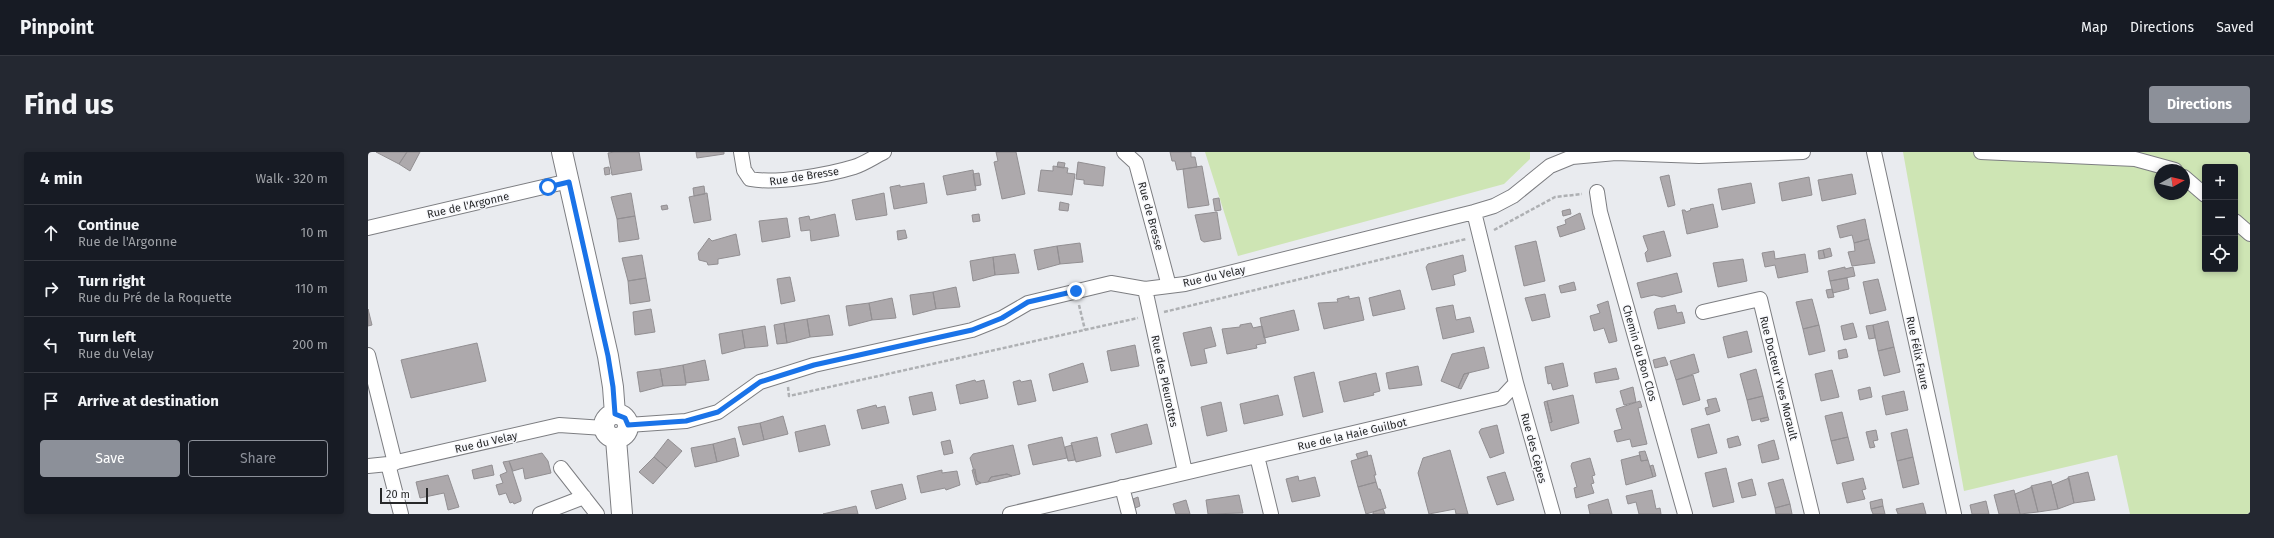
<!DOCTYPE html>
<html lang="en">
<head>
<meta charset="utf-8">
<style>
  body { margin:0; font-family:"Fira Sans",sans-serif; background:#242831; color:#f1f3f6 }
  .controls { position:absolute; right:12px; top:12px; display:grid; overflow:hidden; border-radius:4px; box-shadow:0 2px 6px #0003 }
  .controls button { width:36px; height:36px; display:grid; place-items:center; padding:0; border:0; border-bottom:1px solid #363941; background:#171b24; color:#f1f3f6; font:20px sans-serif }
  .compass { position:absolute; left:1786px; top:12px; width:36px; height:36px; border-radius:50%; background:#171b24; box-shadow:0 2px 6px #0003; rotate:82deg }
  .scale { position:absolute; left:12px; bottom:10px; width:48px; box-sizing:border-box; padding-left:4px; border:2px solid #272829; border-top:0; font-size:11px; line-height:14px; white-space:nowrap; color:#272829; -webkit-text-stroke:3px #f7f8fc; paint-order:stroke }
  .stop { position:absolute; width:12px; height:12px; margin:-9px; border:3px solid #1a73e8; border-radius:50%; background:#fff }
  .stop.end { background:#1a73e8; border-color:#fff; box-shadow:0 1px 4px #0008 }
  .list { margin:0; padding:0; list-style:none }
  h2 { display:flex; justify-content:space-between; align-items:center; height:52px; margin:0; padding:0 16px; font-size:17px }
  h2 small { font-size:13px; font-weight:400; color:#9ea1a6 }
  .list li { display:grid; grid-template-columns:26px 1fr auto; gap:12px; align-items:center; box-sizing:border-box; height:56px; padding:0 16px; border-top:1px solid #363941 }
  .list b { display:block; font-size:15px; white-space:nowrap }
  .list p { margin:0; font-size:13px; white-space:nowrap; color:#9ea1a6 }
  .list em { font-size:13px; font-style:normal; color:#9ea1a6 }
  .actions { display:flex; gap:8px; padding:12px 16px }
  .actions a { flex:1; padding:9px 0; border:1px solid #8c9099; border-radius:4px; text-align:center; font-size:14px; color:#8c9099 }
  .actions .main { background:#8c9099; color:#fff }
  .icon { flex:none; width:22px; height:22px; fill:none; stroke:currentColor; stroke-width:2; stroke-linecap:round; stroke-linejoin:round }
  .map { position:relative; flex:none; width:1882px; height:362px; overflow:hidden; border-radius:4px }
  header { display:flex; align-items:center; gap:24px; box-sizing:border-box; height:56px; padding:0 20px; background:#171b24; border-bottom:1px solid #363941 }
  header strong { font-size:19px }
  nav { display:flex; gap:22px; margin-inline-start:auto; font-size:14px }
  .intro { display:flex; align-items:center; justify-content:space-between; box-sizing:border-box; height:96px; padding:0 24px }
  h1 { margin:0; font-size:28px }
  .button { padding:10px 18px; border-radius:4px; background:#8c9099; color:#fff; font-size:14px; font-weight:700 }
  main { display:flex; gap:24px; padding:0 24px }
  aside { flex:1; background:#171b24; border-radius:4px; box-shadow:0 2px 6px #0003 }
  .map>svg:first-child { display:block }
  .green { fill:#cee5b4; fill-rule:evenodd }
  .building { fill:#ada9ac; stroke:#928f92 }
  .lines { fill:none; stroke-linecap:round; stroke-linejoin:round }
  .street-casing { stroke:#7d7e82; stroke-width:16 }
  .secondary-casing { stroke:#7d7e82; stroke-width:22 }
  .path { stroke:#aeb0b3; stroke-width:2.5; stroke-dasharray:4 2; stroke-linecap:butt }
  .street { stroke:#fff; stroke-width:14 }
  .secondary { stroke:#fff; stroke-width:20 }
  .route { stroke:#1a73e8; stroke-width:5 }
  .labels { text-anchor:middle; stroke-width:3; stroke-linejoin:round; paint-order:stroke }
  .street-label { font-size:11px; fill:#272829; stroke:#f7f8fc }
</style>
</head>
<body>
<header>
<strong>Pinpoint</strong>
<nav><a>Map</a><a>Directions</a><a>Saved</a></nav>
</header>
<div class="intro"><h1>Find us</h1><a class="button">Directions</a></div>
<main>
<aside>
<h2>4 min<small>Walk · 320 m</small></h2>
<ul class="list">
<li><svg class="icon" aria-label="ahead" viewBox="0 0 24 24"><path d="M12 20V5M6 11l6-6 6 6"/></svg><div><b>Continue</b><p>Rue de l'Argonne</p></div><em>10 m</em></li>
<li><svg class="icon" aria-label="right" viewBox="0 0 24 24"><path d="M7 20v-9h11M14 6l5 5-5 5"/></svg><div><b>Turn right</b><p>Rue du Pré de la Roquette</p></div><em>110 m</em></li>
<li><svg class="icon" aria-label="left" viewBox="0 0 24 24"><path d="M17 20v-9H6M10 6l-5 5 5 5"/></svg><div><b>Turn left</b><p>Rue du Velay</p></div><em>200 m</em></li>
<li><svg class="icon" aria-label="arrive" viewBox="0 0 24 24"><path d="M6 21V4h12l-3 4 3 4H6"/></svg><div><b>Arrive at destination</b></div></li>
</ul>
<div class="actions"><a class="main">Save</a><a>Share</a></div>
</aside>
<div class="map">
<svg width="1882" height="362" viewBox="0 0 1882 362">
  <rect width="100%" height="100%" fill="#e9ebef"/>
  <path class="green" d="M837,0H1162V7L1136,32L870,104Z
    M1535,0H1882V362H1762L1749,303L1596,339ZM1837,15H1867V117H1837ZM1792,18H1816V42H1792Z"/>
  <path class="building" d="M8,0H39L31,12Z
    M39,0H52L42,19L31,12Z
    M247,0H271L274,18L244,23L240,1Z
    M328,0H356V2L329,6Z
    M628,0H648L657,42L634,47L626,10L630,9Z
    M802,0H823V5H827L829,15L809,18L807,9H804Z
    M690,10L697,11L696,16L689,15Z
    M710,10L737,15L735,34L716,32V28L708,27Z
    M685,14L700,16L699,21L707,22L704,43L670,39L673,18L685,19Z
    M834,14L841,53L820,56L815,17Z
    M241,15L242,22L237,23L236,16Z
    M605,18L608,38L579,43L575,24Z
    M611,21L613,33L607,34L605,22Z
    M1484,22L1488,42L1454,49L1450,28Z
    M1301,23L1307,53L1300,55L1292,25Z
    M1441,25L1444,43L1414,49L1411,31Z
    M556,31L559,51L526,57L522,35L532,33V35Z
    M1383,31L1387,51L1354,58L1350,37Z
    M336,34L337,42L326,44L325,36Z
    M263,41L267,64L249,67L243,45Z
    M339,41L343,68L326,71L321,45Z
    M516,41L519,63L488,68L484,48Z
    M851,46L853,58L847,59L845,47Z
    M692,50L701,52L700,59L691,58Z
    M1345,52L1350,75L1319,82L1314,58H1317L1318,60L1323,58L1322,57Z
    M299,53L300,57L294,58L293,54Z
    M1202,57L1203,62L1195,64L1194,59Z
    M849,60L853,87L836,90L833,88L827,63Z
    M1212,61L1217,77L1192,85L1189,75L1198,72L1197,68Z
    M467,62L471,84L443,89L442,78L433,79L431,66L441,64L442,68Z
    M611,62L612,69L605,70L604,63Z
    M267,64L271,87L251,90L249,67Z
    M419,66L422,85L394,90L391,69Z
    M1497,67L1501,87L1486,91L1484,83L1472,86L1469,74Z
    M537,78L539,86L530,88L529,79Z
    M1296,79L1303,104L1279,110L1277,101L1280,98L1275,84Z
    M368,82L372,103L350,107V112L340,113L339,110L331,108L330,101L341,86L344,89Z
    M1501,87L1507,111L1484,114L1480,100L1487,99L1486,91Z
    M1168,89L1177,129L1156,134L1147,94Z
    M712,91L715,110L692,112L689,94Z
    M689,94L692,112L670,118L666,98Z
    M1462,96L1464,104L1457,106L1455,98Z
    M1455,98L1457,106L1451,107L1450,99Z
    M1406,99L1407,107L1437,102L1440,120L1410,126L1407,113L1397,115L1394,101Z
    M647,102L651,121L627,123L625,105Z
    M274,103L278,126L260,129L254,106Z
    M1095,103L1098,119L1085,123L1087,133L1064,138L1058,115L1060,112Z
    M625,105L627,123L605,129L602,109Z
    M1375,107L1379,129L1350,135L1345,111Z
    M1477,115V117L1485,115L1487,124L1462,129L1460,119Z
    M1309,121L1314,140L1294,145L1286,143L1273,146L1269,131Z
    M422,125L427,149L413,152L409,127Z
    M278,126L282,149L262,152L260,129Z
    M1479,126L1481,137L1465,141L1462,129Z
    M1510,127L1518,158L1502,162L1495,130Z
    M1206,130L1208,138L1193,141L1191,134Z
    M588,135L592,155L568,157L565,140Z
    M1464,137L1466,145L1460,146L1458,138Z
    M1032,138L1037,157L1005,164L1001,146Z
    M565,140L568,157L545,163L542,143Z
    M1177,142L1182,165L1164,169L1157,146Z
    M981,144V147L991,145L996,168L956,177L950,151L970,150L969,147Z
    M524,146L528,166L504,168L501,151Z
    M1444,147L1451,173L1435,177L1428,150Z
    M1240,149L1249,189L1241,191L1236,176L1226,179L1222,164L1232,161L1229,153Z
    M501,151L504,168L481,174L478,154Z
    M1085,153L1088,168L1102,165L1106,180L1075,187L1068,156Z
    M1307,153L1309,161L1314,160L1317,171L1290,177L1286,160L1288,157Z
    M0,157L4,173L0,174Z
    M283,157L287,180L267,183L265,160Z
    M926,158L931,178L896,186L892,166Z
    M461,163L465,183L442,185L439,167Z
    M439,167L442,185L419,191L416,171Z
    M1520,169L1526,195L1510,199L1505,173Z
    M416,171L419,191L409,192L406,173Z
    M883,171L885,176L894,174L898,191L888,193L889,196L859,202L854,177L872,175V173Z
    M1485,171L1489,185L1476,188L1473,174Z
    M1451,173L1457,199L1441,203L1435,177Z
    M1505,173L1507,186L1501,187L1498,174Z
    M397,174L400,194L377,196L374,178Z
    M843,175L848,194L836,197L839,211L823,214L815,181Z
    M374,178L377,196L354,202L351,182Z
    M1379,179L1384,200L1360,206L1355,185Z
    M109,191L118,229L43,246L33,208Z
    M767,193L771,214L743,219L739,199Z
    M1116,195L1121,216L1096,222L1090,236L1073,229L1084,202Z
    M1526,195L1532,220L1516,224L1510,199Z
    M1478,197L1480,205L1471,207L1470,199Z
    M1326,202L1331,220L1308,228L1302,209Z
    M1297,205L1300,213L1287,216L1285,208Z
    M337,208L341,228L318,231L315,213Z
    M715,211L720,230L685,239L681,222Z
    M1195,211L1200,234L1185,238L1183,231L1180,232L1177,215Z
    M315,213L318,233L295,234L292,217Z
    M1050,214L1054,233L1021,237L1018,221Z
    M1248,216L1251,227L1228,231L1226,221Z
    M292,217L295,234L272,240L269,220Z
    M1388,217L1395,244L1379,248L1372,222Z
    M1464,218L1471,245L1453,249L1447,222Z
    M946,220L955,260L935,265L926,225Z
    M1008,221L1012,239L1005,241L1006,243L976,250L971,230Z
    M1101,221L1093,237L1090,236L1096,222Z
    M1325,223L1332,248L1315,253L1308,228Z
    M607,228L608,230L616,228L620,246L592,252L588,233Z
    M652,228L653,230L663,228L668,249L650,253L645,230Z
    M1265,235L1268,250L1256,253L1252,239Z
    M1502,235L1504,245L1492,248L1490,238Z
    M1536,239L1540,258L1518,263L1514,244Z
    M564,240L568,258L545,263L541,245Z
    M910,243L915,263L876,272L872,252Z
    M1205,243L1211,271L1183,279L1181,271L1184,270L1179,249Z
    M1395,244L1400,265L1384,269L1379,248Z
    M1348,246L1352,259L1339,263L1337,256L1341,255L1339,248Z
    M1179,249L1184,270L1181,271L1176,250Z
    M1272,249L1274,255L1270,256L1279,292L1264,295L1262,287L1249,290L1246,279L1254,277L1248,257Z
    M853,250L859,279L839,284L833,255Z
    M508,253L509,256L517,254L521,271L494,277L489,258Z
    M1474,260L1480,285L1463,289L1457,264Z
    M415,264L420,282L396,288L392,271Z
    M1400,265L1401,268L1393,270L1392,267Z
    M392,271L396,288L375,293L370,275Z
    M779,272L784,292L748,301L743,282Z
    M1341,272L1349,301L1330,306L1323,277Z
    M457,273L462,293L431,300L427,280Z
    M1129,273L1136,301L1122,306L1111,280L1113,277Z
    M1539,277L1545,305L1529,309L1523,281Z
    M1508,278L1510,288L1505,289L1507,295L1502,296L1498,280Z
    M1370,284L1373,293L1361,296L1359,287Z
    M694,285L699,306L665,313L660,293Z
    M729,285L733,304L708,310L703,291Z
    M1480,285L1486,308L1469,312L1463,289Z
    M367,286L371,304L349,310L345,292Z
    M300,287L314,299L299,316L286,305Z
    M582,288L585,301L576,303L573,290Z
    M1406,288L1411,307L1394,311L1390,293Z
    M345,292L349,310L327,315L323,296Z
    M645,293L652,322L644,324L639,322L623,325L620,330L613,331L609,329L602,306L605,302Z
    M704,293L707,308L700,309L697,295Z
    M1082,298L1100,362H1088L1087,357L1061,362L1050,321L1055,306Z
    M999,299L1000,304L990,307L988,302Z
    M1277,299L1280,308L1273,309L1271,300Z
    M174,301L180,309L183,321L157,327L155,316L145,319L141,309Z
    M1003,303L1008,323H1006L1008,330L990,335L983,309Z
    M1272,303L1273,309L1280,308L1285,325L1258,333L1253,308Z
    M286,305L299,316L285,332L271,320Z
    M1545,305L1551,332L1535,336L1529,309Z
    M1222,306L1227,323L1224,324L1226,331L1223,332L1226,341L1208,346L1206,336L1209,335L1203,314L1204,311Z
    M141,309L153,346V349L146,352L145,350L142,351L138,341L131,343L128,333L135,331L132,323L139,320L135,310Z
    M124,313L126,323L106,327L104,318Z
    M1285,313L1288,324L1285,325L1282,314Z
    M1358,316L1366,350L1345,355L1337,321Z
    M607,317L609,329L613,331L608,333L604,318Z
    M574,318V321L589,319L592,333L578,338L577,336L553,341L549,324Z
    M1137,320L1146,348L1129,353L1119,325Z
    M1720,320L1727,348L1706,351L1700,325Z
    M639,322L644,324L620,330L623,325Z
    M80,323L91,355L80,358L76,341L52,346L48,330Z
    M930,324L931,329L947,325L952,344L924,350L918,327Z
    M1495,326L1498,337L1494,338L1497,347L1479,351L1474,331Z
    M1701,326L1706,351L1690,357L1684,333Z
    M1384,327L1388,343L1374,346L1370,331Z
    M1415,327L1422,352L1407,356L1400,331Z
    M1683,329L1690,357L1670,360L1663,334Z
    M1008,330L1010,337H1012L1018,356L998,362L990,335Z
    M534,332L538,347L508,357L503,339Z
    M1664,335L1670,360L1652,362L1647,342Z
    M1284,338L1288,357L1292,356L1293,362H1271L1268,350L1260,352L1258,344Z
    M1646,338L1652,362H1631L1626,343Z
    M871,343L875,361L840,362L838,348Z
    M770,345L772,354L767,356L765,347Z
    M1240,347L1244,362H1222L1220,353Z
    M1514,347L1515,354L1503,357L1502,350Z
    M818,348L822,362H808L805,352Z
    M1618,349L1621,362H1604L1602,353Z
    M1555,351L1558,362H1530L1528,357Z
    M1422,352L1424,362H1408L1407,356Z
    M488,354L490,362H455Z
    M1515,354L1517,362H1505L1503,357Z
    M1015,357L1017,362H1005V360Z"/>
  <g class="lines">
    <defs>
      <path id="street" d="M373,0L376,18L382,27C408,32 460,23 486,15C496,12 506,5 516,0
        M756,0L768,11L801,134
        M1506,0L1586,362
        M1613,0L1767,7L1807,18
        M1816,25L1837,43
        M1229,40L1232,60L1317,362
        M1867,69L1882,82
        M0,76L201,29
        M777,137L817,320
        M1335,160L1392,147L1444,362
        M0,203L27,311
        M1148,231L1185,362
        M260,273L318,269L350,260L392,230L446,213L604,178L634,166L660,151L743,131L777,137L817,132L1106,60L1126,54L1145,44L1182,14L1204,5L1248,1L1331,4L1435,0
        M889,304L903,362
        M20,312L33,362
        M0,314L20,312L191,273L236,276
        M193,316L229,362
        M754,335L761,362
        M172,362L216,345
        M642,362L1134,246L1148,231L1106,60"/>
      <path id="secondary" d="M194,0L240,204L245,235L247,262
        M236 274a12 12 0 1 1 24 0a12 12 0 1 1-24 0Z
        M248,287L254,362"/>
    </defs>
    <use href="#street" class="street-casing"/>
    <use href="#secondary" class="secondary-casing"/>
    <path class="path" d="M1126,78L1187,45L1214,42
      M711,153L717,178
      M796,160L1098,87
      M420,235L421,244L770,166"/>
    <use href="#street" class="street"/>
    <use href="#secondary" class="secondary"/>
  </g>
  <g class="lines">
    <path class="route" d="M180,35L201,30L240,204L245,235L247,262L257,266L260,273L318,269L350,260L392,230L446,213L604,178L634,166L660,150L708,139"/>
  </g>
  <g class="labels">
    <g class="street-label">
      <text transform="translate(436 24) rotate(-9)" y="4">Rue de Bresse</text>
      <text transform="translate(100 53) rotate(-13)" y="4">Rue de l'Argonne</text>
      <text transform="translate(783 64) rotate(75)" y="4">Rue de Bresse</text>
      <text transform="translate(846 124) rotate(-13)" y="4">Rue du Velay</text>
      <text transform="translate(1272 201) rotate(74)" y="4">Chemin du Bon Clos</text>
      <text transform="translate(1550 201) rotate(78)" y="4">Rue Félix Faure</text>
      <text transform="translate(1411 226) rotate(76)" y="4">Rue Docteur Yves Morault</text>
      <text transform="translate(797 229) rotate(78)" y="4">Rue des Pleurottes</text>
      <text transform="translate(984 282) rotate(-13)" y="4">Rue de la Haie Guilbot</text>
      <text transform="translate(118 290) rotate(-13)" y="4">Rue du Velay</text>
      <text transform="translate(1166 296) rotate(75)" y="4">Rue des Cèpes</text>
    </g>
  </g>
</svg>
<div class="controls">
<button>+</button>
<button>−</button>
<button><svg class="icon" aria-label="locate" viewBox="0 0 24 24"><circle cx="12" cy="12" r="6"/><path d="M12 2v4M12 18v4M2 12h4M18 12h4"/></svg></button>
</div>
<svg class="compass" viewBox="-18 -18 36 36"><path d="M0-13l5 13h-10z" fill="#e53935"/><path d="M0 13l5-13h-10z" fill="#9ea1a6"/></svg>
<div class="scale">20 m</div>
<div class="stop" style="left:180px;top:35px"></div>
<div class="stop end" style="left:708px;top:139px"></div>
</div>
</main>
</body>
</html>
